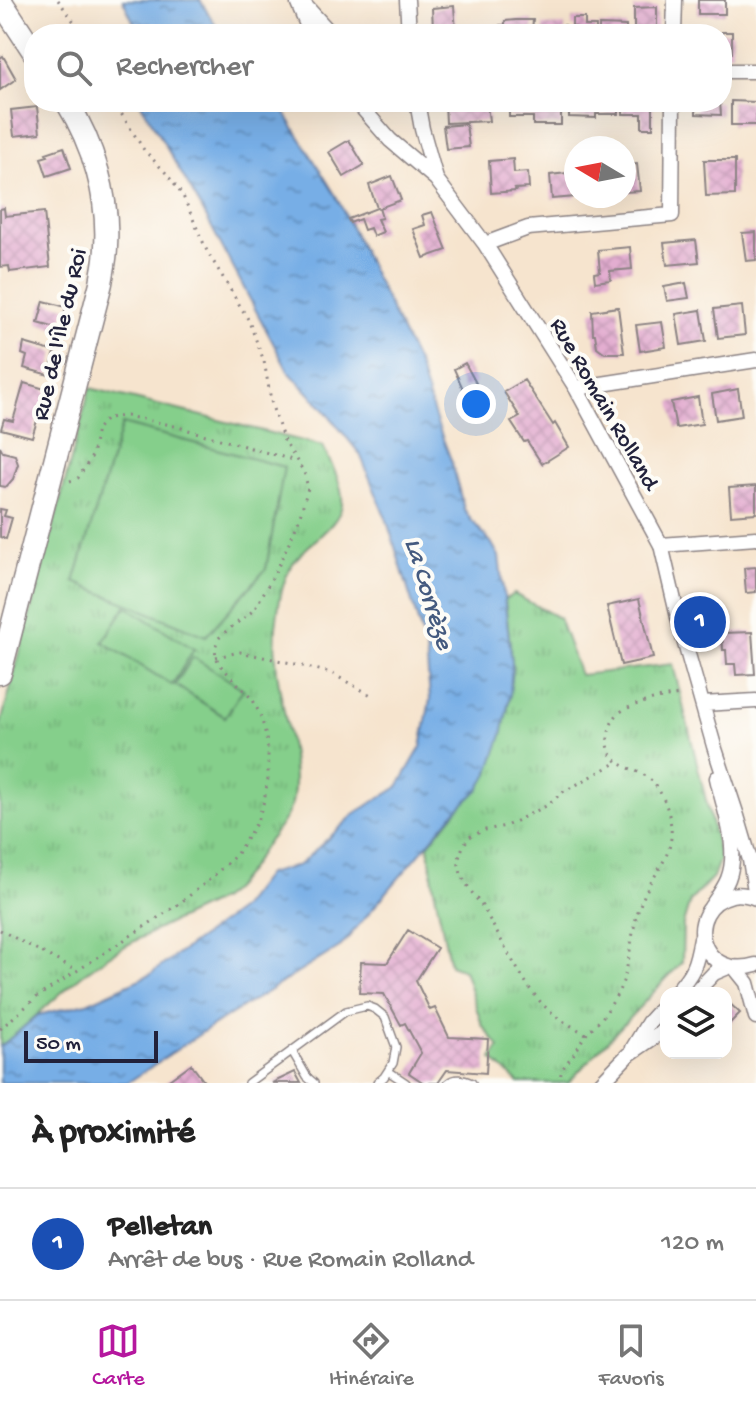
<!DOCTYPE html>
<html lang="fr">
<head>
<meta charset="utf-8">
<style>
  body { margin:0; font-family:"Gochi Hand",sans-serif; background:#f6f6f6; color:#222 }
  .controls { position:absolute; right:24px; bottom:24px; display:grid; overflow:hidden; border-radius:16px; box-shadow:0 8px 32px #0002 }
  .controls button { width:72px; height:72px; display:grid; place-items:center; padding:0; border:0; border-bottom:2px solid #e0e0e0; background:#fff; color:#222; font:40px sans-serif }
  .compass { position:absolute; left:564px; top:136px; width:72px; height:72px; border-radius:50%; background:#fff; box-shadow:0 8px 32px #0002; rotate:280deg }
  .scale { position:absolute; left:24px; bottom:20px; width:134px; box-sizing:border-box; padding-left:8px; border:4px solid #22223b; border-top:0; font-size:22px; line-height:28px; white-space:nowrap; color:#22223b; -webkit-text-stroke:6px #fdfcf7; paint-order:stroke }
  .you { position:absolute; left:476px; top:404px; width:28px; height:28px; margin:-20px; border:6px solid #fff; border-radius:50%; background:#1a73e8; box-shadow:0 0 0 12px #1a73e833 }
  .badge { display:grid; place-items:center; width:52px; height:52px; border-radius:50%; background:#b5179e; color:#fff; font-size:26px; font-weight:700 }
  .pin { position:absolute; translate:-50% -50%; border:4px solid #fff; box-shadow:0 2px 8px #0006 }
  .list { margin:0; padding:0; list-style:none }
  h2 { display:flex; justify-content:space-between; align-items:center; height:104px; margin:0; padding:0 32px; font-size:34px }
  h2 small { font-size:26px; font-weight:400; color:#767676 }
  .list li { display:grid; grid-template-columns:52px 1fr auto; gap:24px; align-items:center; box-sizing:border-box; height:112px; padding:0 32px; border-top:2px solid #e0e0e0 }
  .list b { display:block; font-size:30px; white-space:nowrap }
  .list p { margin:0; font-size:26px; white-space:nowrap; color:#767676 }
  .list em { font-size:26px; font-style:normal; color:#767676 }
  .icon { flex:none; width:44px; height:44px; fill:none; stroke:currentColor; stroke-width:2; stroke-linecap:round; stroke-linejoin:round }
  .map { position:relative; flex:none; width:756px; height:1083px; overflow:hidden }
  .search { position:absolute; background:#fff; box-shadow:0 8px 32px #0002; left:24px; right:24px; top:24px; height:88px; display:flex; align-items:center; gap:20px; box-sizing:border-box; padding:0 28px; border-radius:32px; color:#767676; font-size:30px }
  .sheet { height:216px; background:#fff }
  nav { display:flex; justify-content:space-around; align-items:center; box-sizing:border-box; height:112px; border-top:2px solid #e0e0e0; background:#fff; font-size:22px; color:#767676 }
  nav a { display:grid; justify-items:center; gap:4px }
  nav .on { color:#b5179e }
  .map>svg:first-child { display:block }
  .grass { fill:url(#grass-tufts); stroke:#547863; stroke-width:2 }
  .pitch { fill:#85cf8b; stroke:#547863; stroke-width:2 }
  .water { fill:url(#water-ripples); stroke:#4c6890; stroke-width:2 }
  .building { fill:url(#building-cross-hatch) }
  .lines { fill:none; stroke-linecap:round; stroke-linejoin:round }
  .service-casing { stroke:#8c8384; stroke-width:10 }
  .minor-casing { stroke:#8c8384; stroke-width:17 }
  .primary-casing { stroke:#8c8384; stroke-width:25 }
  .path { stroke:#8c8384; stroke-width:3; stroke-dasharray:2 6; stroke-linecap:butt }
  .service { stroke:#fff; stroke-width:7 }
  .minor { stroke:#fff; stroke-width:14 }
  .primary { stroke:#fff; stroke-width:22 }
  .labels { text-anchor:middle; stroke-width:8; stroke-linejoin:round; paint-order:stroke }
  .street-label { font-size:24px; fill:#22223b; stroke:#fdfcf7 }
  .water-label { font-size:26px; font-style:italic; fill:#445a7f; stroke:#fdfcf7 }
</style>
</head>
<body>
<div class="map">
<svg width="756" height="1083" viewBox="0 0 756 1083">
  <defs>
    <pattern id="grass-tufts" width="24" height="20" patternUnits="userSpaceOnUse" patternTransform="scale(2)"><rect width="24" height="20" fill="#85cf8b"/><path d="M3 7l-1-3M5 7V3M7 7l1-3M15 17l-1-3M17 17v-4M19 17l1-3" fill="none" stroke="#73b179"/></pattern>
    <pattern id="water-ripples" width="26" height="14" patternUnits="userSpaceOnUse" patternTransform="scale(2)"><rect width="26" height="14" fill="#77aee6"/><path d="M2 4q2-2 4 0t4 0M15 11q2-2 4 0t4 0" fill="none" stroke="#618dbc"/></pattern>
    <pattern id="building-cross-hatch" width="8" height="8" patternUnits="userSpaceOnUse" patternTransform="scale(2)"><rect width="8" height="8" fill="#e3add0"/><path d="M0 0l8 8M0 8l8-8" fill="none" stroke="#c295b4"/></pattern>
  </defs>
  <rect width="100%" height="100%" fill="#fdfcf7"/>
  <filter id="ink" filterUnits="userSpaceOnUse"><feTurbulence type="fractalNoise" baseFrequency=".0125" numOctaves="2"/><feDisplacementMap in="SourceGraphic" scale="16" xChannelSelector="R" yChannelSelector="G"/><feConvolveMatrix kernelMatrix="1 2 1 2 8 2 1 2 1" color-interpolation-filters="sRGB"/></filter>
  <filter id="wash" filterUnits="userSpaceOnUse"><feTurbulence type="fractalNoise" baseFrequency=".006" numOctaves="4" result="noise"/><feDisplacementMap in="SourceGraphic" scale="32" xChannelSelector="R" yChannelSelector="G"/><feGaussianBlur stdDeviation="1.8" result="paint"/><feColorMatrix in="noise" values="0 0 0 0 0 0 0 0 0 0 0 0 0 0 0 0 0 1.4 0 .05"/><feComposite in="paint" operator="in"/></filter>
  <g filter="url(#wash)">
    <rect width="100%" height="100%" fill="#f6e4ce"/>
    <path class="grass" d="M90,388L323,446C330,463 344,485 342,504C340,526 303,546 292,565C284,578 280,596 278,611C274,635 275,661 279,685C284,715 301,778 291,806C286,821 273,835 264,847C252,866 240,885 221,899C185,917 145,933 110,955C70,981 37,1017 0,1047V727Z
      M514,594L559,618L580,675L673,664L720,858L713,877L690,901L683,924L682,962L568,1083H519L492,1059L499,1047L482,1025L464,970L450,965L434,888L428,845L488,774L502,735L510,695L512,662L505,599Z"/>
    <path class="pitch" d="M122,424L284,467L266,569L206,636L74,582Z
      M126,606L194,649L172,685L103,642Z
      M193,657L243,689L225,717L175,685Z"/>
    <path class="water" d="M123,0H200L221,34H139Z
      M140,102H278L336,196L418,365L437,423L451,460L464,509L471,520L491,542L499,556L512,662L510,695L502,735L488,775L479,789L455,812L341,946L209,1028L127,1083H0V1047L38,1015L87,1003L149,975L239,910L267,874L299,865L357,812L398,787L421,747L430,700L426,648L387,521L360,454L323,408L288,371L202,209Z"/>
    <g id="blocks">
      <path class="building" d="M698,0H725V14H698Z
        M454,6L456,31L447,32L446,27L433,28L432,8Z
        M657,7V34H634V8Z
        M572,18H585V26H596V34H575V27H572Z
        M516,20H533L532,30L540,31V34H518V31H516V34H494V30H500V25H505V21Z
        M565,25V34H543V26Z
        M599,25L626,26V34H599Z
        M722,32H732V53L722,52Z
        M3,56L16,79L0,90V58Z
        M731,101L756,102V125H731Z
        M445,102H467V105H487L489,121L446,123Z
        M509,102H561V125H533V117H509Z
        M572,102H619V114H596V118L569,117V106L572,105Z
        M623,102H653V128H642V114H623Z
        M696,102H720L721,115L696,114Z
        M37,107L40,133L14,136L11,110Z
        M466,124L469,147L446,149L443,126Z
        M349,140L364,165L344,177L329,152Z
        M64,147L71,168L47,176L41,158L48,156L46,153Z
        M513,159L514,173L528,172L529,188L515,189L516,191L491,193L489,161Z
        M704,160H735V195L706,196Z
        M637,164L640,191L624,192V165Z
        M576,172V197L552,199L550,175Z
        M392,176L401,200L379,208L382,218L377,219L383,232L373,236L370,228L364,230L360,219L350,223L348,219L377,208L369,185Z
        M4,208L5,216L44,212L50,267L10,272L9,266L0,267V209Z
        M432,212L447,250L424,258L413,229L425,225L422,215Z
        M756,232V260L746,261L742,233Z
        M696,240L699,262L667,265L664,243Z
        M630,247L632,269L610,271L611,280L595,282L594,273L600,272L598,250Z
        M686,283L689,298L667,301L664,287Z
        M44,301L66,307L60,329L38,323Z
        M742,306L745,335L718,338L714,309Z
        M618,307L624,353H605L597,347L595,334H593L592,311Z
        M701,310L706,341L681,345L676,314Z
        M662,322L666,347L640,351L636,325Z
        M24,343L55,352L49,375L24,368L27,356L22,354Z
        M465,363L476,383L463,389L454,369Z
        M524,380L553,425L555,423L569,447L542,464L527,441L524,442L511,422L520,417L504,392Z
        M24,383L45,389V391L49,392L43,415L39,414L32,437L1,429L4,419L13,421Z
        M738,389L742,416L716,420L712,394Z
        M698,397L702,424L676,428L671,402Z
        M0,446L3,452L15,455L18,464L13,479L6,487L0,486Z
        M756,486V513L731,515L729,488Z
        M0,509L6,510L4,516L12,518L6,539L0,537Z
        M756,567V592L746,593L744,568Z
        M639,599L653,658L621,665L607,606Z
        M752,632L755,674L736,675L735,664H727L726,650H723L722,633Z
        M408,930L437,948L416,981L430,1010L435,1008L449,1037L488,1039L486,1073L447,1070L438,1083H424L409,1073L421,1053L405,1023L401,1025L384,994L359,993L361,962L387,963Z
        M726,1000L740,1013L726,1027Z
        M191,1064L205,1083H165Z
        M295,1072L301,1083H272Z"/>
    </g>
  </g>
  <g filter="url(#ink)">
    <use href="#blocks" fill-opacity="0" stroke="#8c8384" stroke-width="2"/>
    <g class="lines">
      <defs>
        <path id="service" d="M292,1051L307,1077L314,1083
          M388,1071L406,1083
          M248,1083L346,1011L367,1006L375,1009L385,1017L396,1047L393,1063L384,1077L377,1083
          M448,1083C455,1077 463,1079 472,1083"/>
        <path id="minor" d="M300,0L331,34
          M407,0L409,34
          M298,4L311,34
          M674,34L675,0
          M722,71H756
          M357,102L390,140L436,179
          M417,102L422,129L436,179L485,244L576,388L661,545L680,626L714,746L737,816L750,860L756,897
          M485,244L528,228L672,215L673,102
          M576,388L756,360
          M661,545L756,538
          M702,704L756,701
          M756,898C748,895 740,893 732,895C682,908 698,982 756,965
          M711,907C717,898 724,889 728,879C740,848 724,810 717,778
          M735,968L747,983L756,1017
          M675,993C694,972 696,965 701,938
          M695,993L714,973L728,967
          M633,1048L648,1023L666,1003
          M601,1083L628,1055L660,1033L666,1026"/>
        <path id="primary" d="M0,0L34,52
          M0,673L101,283C103,271 106,258 106,246C109,196 93,144 67,102"/>
      </defs>
      <use href="#service" class="service-casing"/>
      <use href="#minor" class="minor-casing"/>
      <use href="#primary" class="primary-casing"/>
      <path class="path" d="M58,0L77,26L80,34
        M70,481L78,478L92,456L97,429L107,418L126,416L171,425L296,461
        M216,657L240,652L291,663L331,673L371,695
        M0,930L77,971
        M0,1029L37,997L176,906L208,881L236,855L257,822L264,801L268,779V749L265,732L261,717L253,700L220,665L216,657L215,648L218,639L224,633L254,610L276,571L298,522L308,488L304,472L284,441L272,406L264,361L248,319L207,251L183,196L166,173L144,150L114,102
        M586,1034L561,1020L543,1005L530,989L515,965L482,906L470,890L461,874L458,861L463,846L469,837L485,830L506,826L546,806L563,792L618,762
        M560,1083C559,1069 568,1062 576,1051C579,1046 581,1041 585,1036C590,1029 597,1024 602,1018C611,1005 621,990 625,975C632,949 632,922 643,898C651,878 670,859 671,837C673,819 663,788 647,777C636,769 618,767 611,754C605,743 608,724 618,714C628,704 667,696 682,695"/>
      <use href="#service" class="service"/>
      <use href="#minor" class="minor"/>
      <use href="#primary" class="primary"/>
    </g>
  </g>
  <g class="labels">
    <g class="street-label">
      <text transform="translate(58 334) rotate(-77)" y="8">Rue de l'Île du Roi</text>
      <text transform="translate(606 403) rotate(60)" y="8">Rue Romain Rolland</text>
    </g>
    <g class="water-label">
      <text transform="translate(431 593) rotate(73)" y="9">La Corrèze</text>
    </g>
  </g>
</svg>
<div class="controls">
<button><svg class="icon" aria-label="layers" viewBox="0 0 24 24"><path d="M12 4l9 5-9 5-9-5zM3 14l9 5 9-5"/></svg></button>
</div>
<svg class="compass" viewBox="-18 -18 36 36"><path d="M0-13l5 13h-10z" fill="#e53935"/><path d="M0 13l5-13h-10z" fill="#767676"/></svg>
<div class="scale">50 m</div>
<div class="you"></div>
<div class="pin badge" style="left:700px;top:622px;background:#1a4fb4">1</div>
<div class="search"><svg class="icon" aria-label="search" viewBox="0 0 24 24"><circle cx="10" cy="10" r="6"/><path d="M15 15l6 6"/></svg>Rechercher</div>
</div>
<section class="sheet">
<h2>À proximité<small></small></h2>
<ul class="list">
<li><span class="badge" style="background:#1a4fb4">1</span><div><b>Pelletan</b><p>Arrêt de bus · Rue Romain Rolland</p></div><em>120 m</em></li>
</ul>
</section>
<nav>
<a class="on"><svg class="icon" aria-label="map" viewBox="0 0 24 24"><path d="M3 6l6-2 6 2 6-2v14l-6 2-6-2-6 2zM9 4v14M15 6v14"/></svg>Carte</a>
<a><svg class="icon" aria-label="directions" viewBox="0 0 24 24"><path d="M12 3l9 9-9 9-9-9zM9 14v-3h6M13 9l2 2-2 2"/></svg>Itinéraire</a>
<a><svg class="icon" aria-label="saved" viewBox="0 0 24 24"><path d="M7 4h10v16l-5-4-5 4z"/></svg>Favoris</a>
</nav>
</body>
</html>
